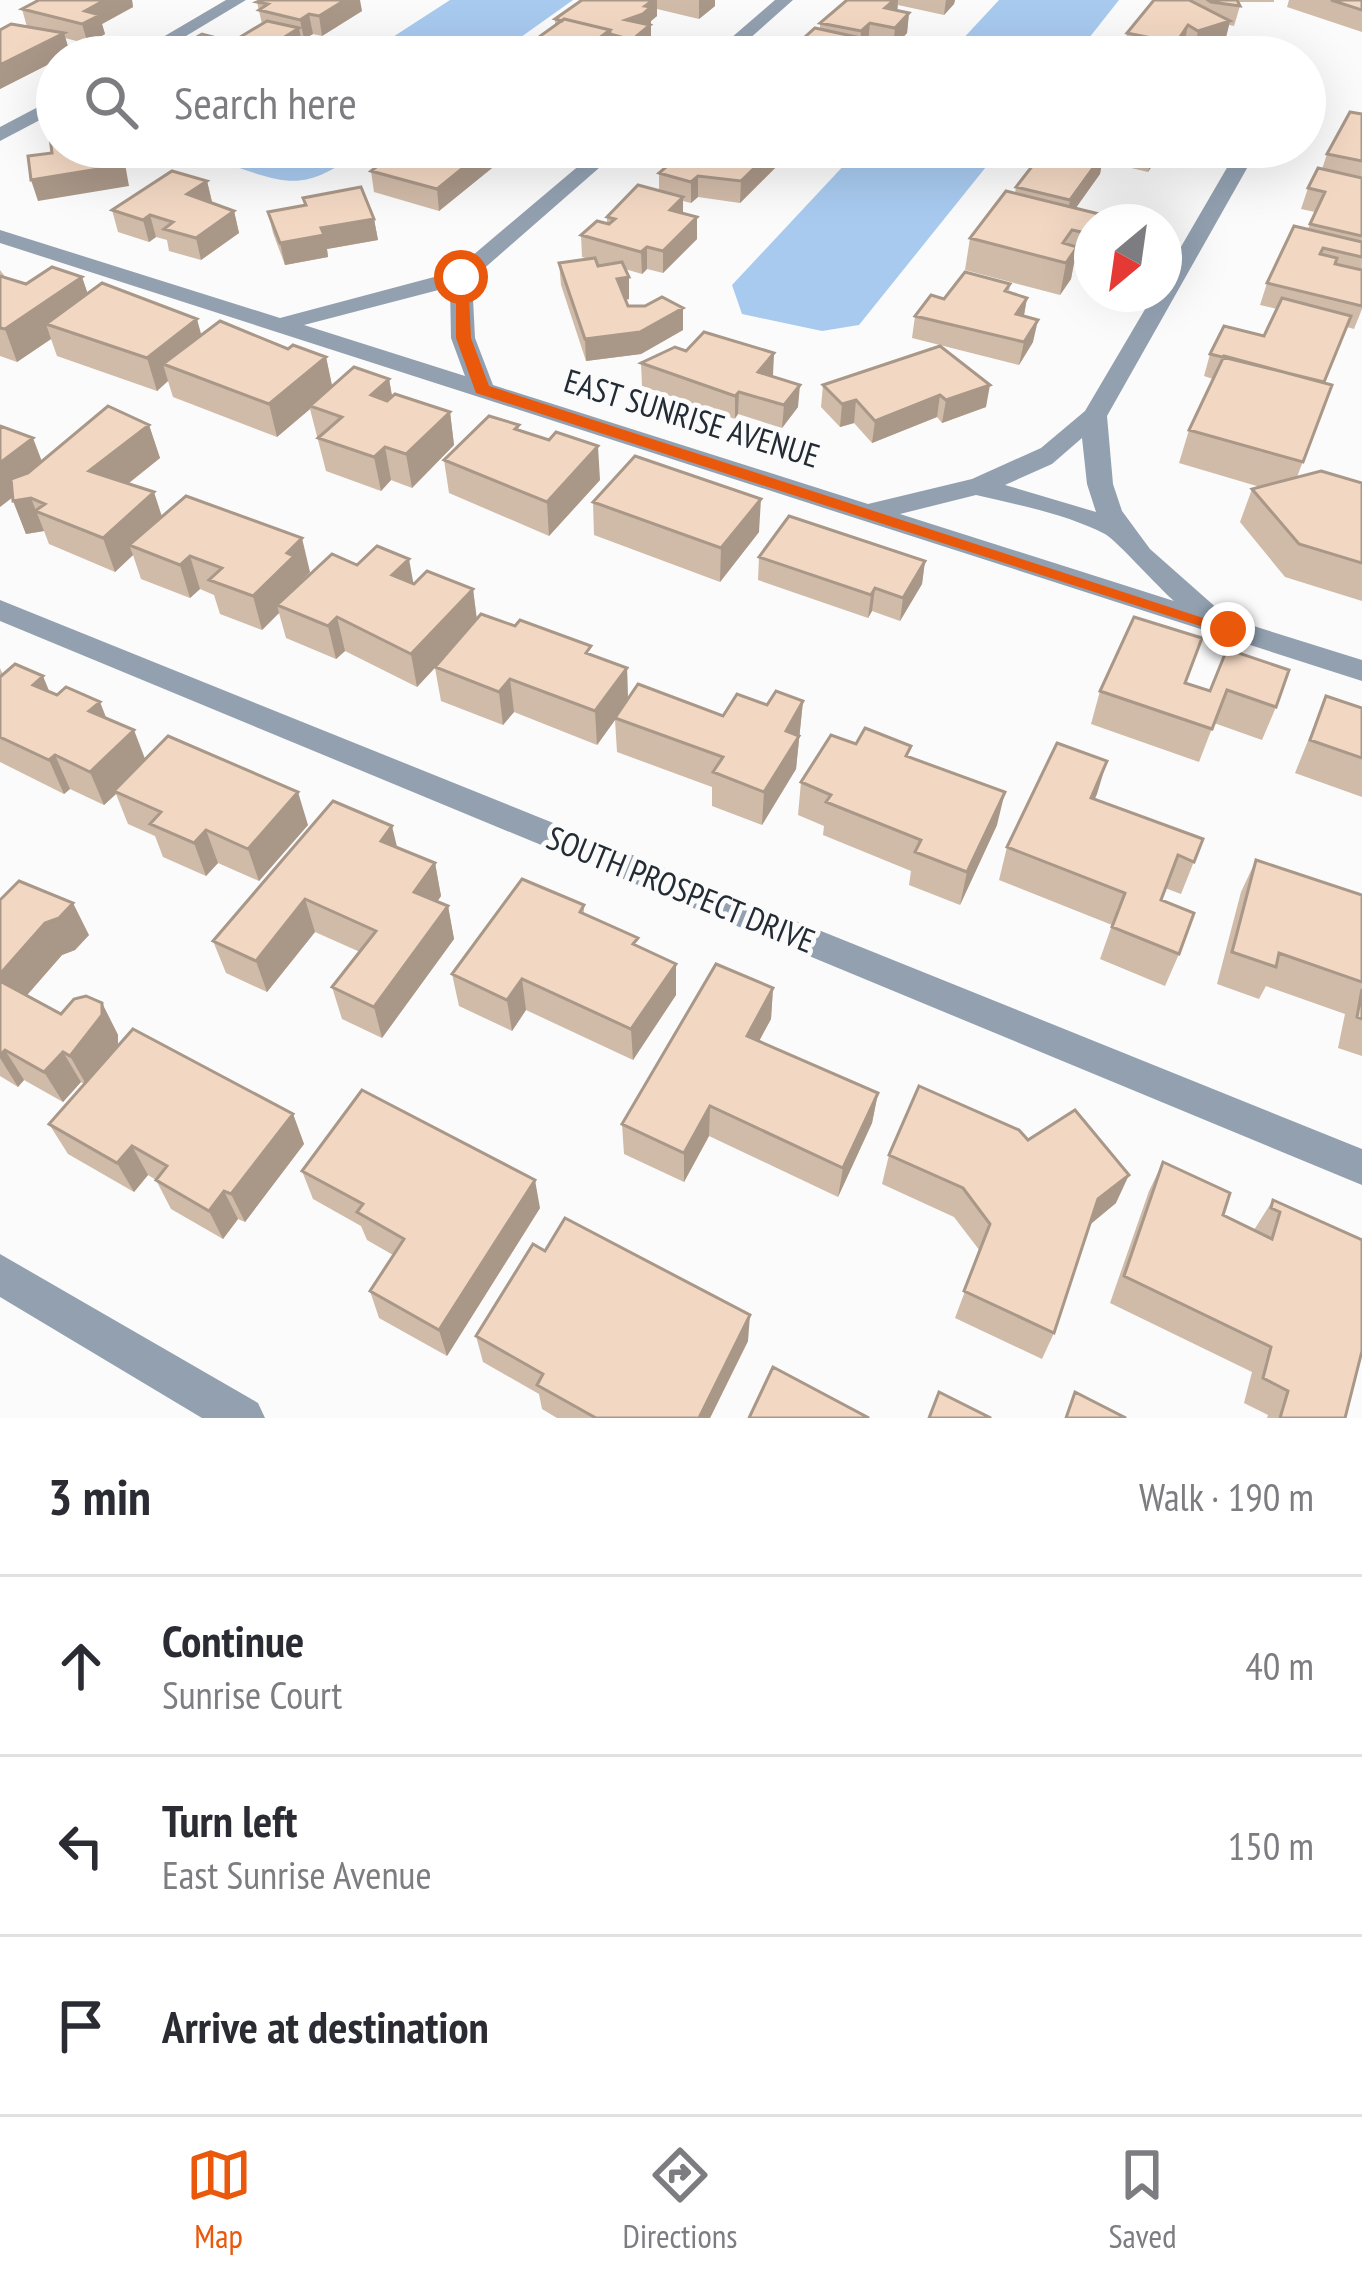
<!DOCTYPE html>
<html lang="en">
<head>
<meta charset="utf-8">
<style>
  body { margin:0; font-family:"PT Sans Narrow",sans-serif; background:#f7f7f7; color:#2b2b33 }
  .compass { position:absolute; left:1074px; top:204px; width:108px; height:108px; border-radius:50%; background:#fff; box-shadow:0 12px 48px #0002; rotate:209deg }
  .stop { position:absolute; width:36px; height:36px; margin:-27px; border:9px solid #ea580c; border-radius:50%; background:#fff }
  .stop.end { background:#ea580c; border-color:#fff; box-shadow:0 3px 12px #0008 }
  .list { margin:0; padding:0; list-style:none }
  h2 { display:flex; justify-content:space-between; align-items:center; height:156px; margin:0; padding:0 48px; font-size:51px }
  h2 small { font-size:39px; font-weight:400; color:#7c7c81 }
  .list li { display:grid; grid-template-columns:78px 1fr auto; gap:36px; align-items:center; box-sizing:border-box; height:180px; padding:0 48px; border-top:3px solid #e1e1e2 }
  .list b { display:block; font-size:45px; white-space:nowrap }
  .list p { margin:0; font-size:39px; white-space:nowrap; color:#7c7c81 }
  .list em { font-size:39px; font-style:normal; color:#7c7c81 }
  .icon { flex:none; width:66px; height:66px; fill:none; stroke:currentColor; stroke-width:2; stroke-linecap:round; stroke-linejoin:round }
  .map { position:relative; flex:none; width:1362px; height:1418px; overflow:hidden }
  .search { position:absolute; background:#fff; box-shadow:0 12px 48px #0002; left:36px; right:36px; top:36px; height:132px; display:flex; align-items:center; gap:30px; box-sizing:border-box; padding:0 42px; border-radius:66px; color:#7c7c81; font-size:45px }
  .sheet { height:696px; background:#fff }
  nav { display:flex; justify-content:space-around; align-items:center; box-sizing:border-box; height:168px; border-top:3px solid #e1e1e2; background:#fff; font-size:33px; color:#7c7c81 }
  nav a { display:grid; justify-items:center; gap:6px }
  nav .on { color:#ea580c }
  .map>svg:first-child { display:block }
  .water { fill:#a8caef }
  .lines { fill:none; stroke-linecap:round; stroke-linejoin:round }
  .minor { fill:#92a0b0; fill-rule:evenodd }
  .wall { fill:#d0baa8 }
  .shaded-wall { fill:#a99788 }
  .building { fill:#f2d8c3; stroke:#a99788; stroke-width:3 }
  .route { fill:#ea580c }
  .labels { text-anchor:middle; stroke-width:10; stroke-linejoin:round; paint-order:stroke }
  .street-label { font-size:33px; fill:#232b34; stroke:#fbfbfb }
</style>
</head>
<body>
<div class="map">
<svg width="1362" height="1418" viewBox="0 0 1362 1418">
  <rect width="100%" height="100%" fill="#fbfbfb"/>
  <path class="water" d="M450,0H573L493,57H362Z
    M999,0H1119L1074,57H946Z
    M226,147H367C306,190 295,188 225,163L221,157Z
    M861,147H1002L859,325L822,331L742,314L732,285Z"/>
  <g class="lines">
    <path class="minor" d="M226,0H246L151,57H129Z
      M775,0H793L729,57H709Z
      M57,97V111L0,141V127Z
      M601,147H623L472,279L475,338L493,385L868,504L972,479L1041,448L1085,411L1154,294H1164V276L1239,147H1259L1107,416L1113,484L1122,511L1150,549L1228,618L1362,660V681L0,243V230L280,318L453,272ZM450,287L451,338L465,376L304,325ZM1082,438L1087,484L1096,512L1005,485L1052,464ZM976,495C1019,505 1066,514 1105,534C1117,541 1158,587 1174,601L900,514Z
      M0,600L1362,1149V1185L0,621Z
      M0,1254L258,1403L265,1418H202L0,1297Z"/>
  </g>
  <path class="wall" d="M39,0H132L133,7L102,24L105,34L88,44L65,38L70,53L57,57V60L0,89V30L27,27L22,9Z
    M582,0H715V6L699,19L657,9V16L651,21V45L636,57H622L611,54V57H493L532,42L555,26V19Z
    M847,0H955L954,4L944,15L898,5L897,11L909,13L907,33L893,48L892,57H784L796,48V45L820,29V23Z
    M1154,0H1274V2H1238L1240,6L1234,26L1229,25L1225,41L1194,51L1184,45L1178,54L1191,57H1117L1125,44L1127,33Z
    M1289,0H1362V32L1287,7Z
    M257,2L362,11L322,36L313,34L304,39H301L303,48L289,57H176L174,50L232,42L262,24Z
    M1362,114V309L1354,329L1347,327L1325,383L1332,385L1297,477L1362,483V601L1285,577L1240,522L1252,489L1260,487L1179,463L1189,430L1213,379L1204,376L1210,354L1264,336L1277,309L1260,305L1267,283L1308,229L1315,212L1301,209L1308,188L1322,169L1327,154Z
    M406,147H536L519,161L496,154L497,164L439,211L374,192L371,171L407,156Z
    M777,147L776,167L740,203L698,197L691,203L683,201V213L697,239L663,273L647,269L642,274L625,269L629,299L625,300L628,306L683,308V330L641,354L586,361L561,285L559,263L589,259L582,257L581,235L607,224V217L659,191V173L680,161Z
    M1047,147H1161L1158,157L1148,172L1102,161L1100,174L1075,208L1099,214L1097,222H1092V246L1079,265L1074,263L1071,279L1060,295L965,270L970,238L1015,193L1016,187Z
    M207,181L212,202L234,211L239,233L201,260L169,251L167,240L156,237L149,242L118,232L112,210Z
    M303,198L374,219L378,240L327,249L328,257L285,265L273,233L268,212L304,205Z
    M0,270L6,278L26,284L82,277L88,294L201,335L326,357L332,386L389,379L392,397L450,412L454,445L412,488L391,480L381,491L326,471L310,409L277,437L173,397L168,381L157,391L57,356L51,339L17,362L0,356Z
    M1010,284L1009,293L1027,298L1024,316L1033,342L1019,365L912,338L915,316L944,299Z
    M940,346L986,407L942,423L937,417L872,443L854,423L840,427L821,407L823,385Z
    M686,351L774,353L772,376L798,407L782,428L738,414L735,419L642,386L641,363Z
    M149,425L160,458L128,484L162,517L310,572L301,583L357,565L413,584L473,589L477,619L627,668L628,698L723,716L767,705L803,701L796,769L762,825L712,806V787L617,752L615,720L597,745L514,712L503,725L441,701L435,668L417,687L345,651L336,659L286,638L279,613L262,630L220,614L214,595L200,589L190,598L141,579L133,555L115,572L49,544L44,531L26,534L12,497L0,507L42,461Z
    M519,425V430L549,440L600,480L549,536L449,493L444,460Z
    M593,502L759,532L720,582L594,535Z
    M759,557L925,561L922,584L900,621L872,611L868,618L758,580Z
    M1227,649L1276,707L1262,740L1214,723L1199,762L1091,724L1100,691L1186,683L1210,691Z
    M0,668L3,675L49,692L106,718L145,760L308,825L259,881L218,863L206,876L163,857L155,836L128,824L116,794L104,805L70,789L64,794L0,762Z
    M1326,696L1362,708V797L1295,773Z
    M856,744L909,757L997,825L960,905L909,885L911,871L823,835L824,826L798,815L801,782Z
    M1095,799L1203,839L1181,894L1165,888L1161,900L1179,954L1165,986L1100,959L1112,925L999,880L1007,847Z
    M397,848L435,863L441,896L437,902L448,906L454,939L382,1038L342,1019L332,987L360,952L315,932L267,992L226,973L213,941Z
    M1256,860L1362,895V1056L1338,1048L1345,1014L1266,986L1259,999L1217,984L1241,892Z
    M0,900L89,935L75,950L62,955L27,995L61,1014L102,1003L118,1035V1046L293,1114L304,1144L245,1222L238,1219L223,1239L171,1209L156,1180L148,1175L134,1192L68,1154L49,1124L84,1084L81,1082L63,1102L24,1080L18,1087L0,1076Z
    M584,905V914L638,946L676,995L633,1060L526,1010L512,1031L459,1006L452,974Z
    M773,988L771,1019L759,1041L878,1093L872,1123L838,1197L709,1136L684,1182L624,1154L622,1124Z
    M1028,1140L1116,1203L1090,1224L1054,1333L1042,1359L955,1318L980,1251L954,1217L882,1184L889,1155Z
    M1163,1162L1223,1215L1254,1230L1273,1200L1362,1240L1345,1418H1267L1268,1415L1244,1403L1252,1372L1110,1303L1149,1191Z
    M302,1171L540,1208L447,1356L379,1318L370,1291L393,1255L367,1240L361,1226L313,1199Z
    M545,1251L748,1341L710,1418H557L542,1409L539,1394L483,1362L476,1336Z"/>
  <path class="shaded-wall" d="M105,0H132L133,7L102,24L105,34L88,44L82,24L85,11Z
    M345,0H360L362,11L322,36L319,16Z
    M653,0H657V16L651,21V45L636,57H632V40L637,36L627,40L626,20Z
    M699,0H715V6L699,19Z
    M894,0H898L897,15L883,28L885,8Z
    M946,0H955L954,4L944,15Z
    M909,13L907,33L893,48L892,57H884V54L893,45L895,28Z
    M309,14L313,34L304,39L300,20Z
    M1230,21L1225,41L1194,51L1198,31Z
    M870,23L868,43L860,48L861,31Z
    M1188,25L1184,45L1175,57H1172L1176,43Z
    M299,28L303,48L289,57H265L264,50Z
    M610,30L611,57H574Z
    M64,33L70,53L57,57V60L0,89V65Z
    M120,147H122L129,186L38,201L31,180Z
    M489,147H495L497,164L439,211L437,189Z
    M518,147H536L519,161Z
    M777,147L776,167L740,203L741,181Z
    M1156,147H1161L1158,157L1148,172Z
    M1104,153L1100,174L1066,222L1070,200Z
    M698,176V197L691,203V182Z
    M207,181L212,202L187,194Z
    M683,197V219L670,210Z
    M234,211L239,233L201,260L196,238Z
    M150,215L156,237L149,242L143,220Z
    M697,217V239L663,273V251Z
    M374,219L378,240L327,249L328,257L285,265L280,243L321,228Z
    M1092,224V245L1079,265L1086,233Z
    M647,247V269L642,274L641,252Z
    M1077,247L1071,279L1060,295L1066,263Z
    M82,277L93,310L46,324L51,339L17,362L5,329Z
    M629,277V299L618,301L617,279Z
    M1027,298L1023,320L1016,314Z
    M683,308V330L641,354L586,361L585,339Z
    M197,319L206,352L163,364L168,381L157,391L147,358Z
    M1038,320L1033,342L1019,365L1024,342Z
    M774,353L773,375L757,395L758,372Z
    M326,357L333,390L310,406V409L277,437L269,404Z
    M389,379L395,412L371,395Z
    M800,385L798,407L782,428L784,405Z
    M990,385L986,407L942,423L946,400Z
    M739,392L738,414L735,419V396Z
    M940,395L937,417L872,443L875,421Z
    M856,400L854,423L840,427L842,404Z
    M450,412L454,445L412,488L406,454Z
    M149,425L160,458L101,505L89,471Z
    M33,438L46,472L0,507V463Z
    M598,446L600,480L549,536L547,502Z
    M385,447L391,480L381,491L374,457Z
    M154,492L165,526L129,545L133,555L115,572L103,538Z
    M31,498L44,531L26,534L13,501Z
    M761,499L759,532L720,582L721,548Z
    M302,538L310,572L301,581L303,589L277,605L279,613L262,630L253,596L287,553Z
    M190,556L200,589L190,598L180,565Z
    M409,559L415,592L392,575Z
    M925,561L922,584L900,621L903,598Z
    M875,588L872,611L868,618L871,595Z
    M473,589L477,622L417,687L411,654Z
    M337,617L345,651L336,659L328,626Z
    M627,668L628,702L597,745L595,711Z
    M43,676L57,710L33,685Z
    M510,679L514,712L503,725L499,692Z
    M803,701L796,769L762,825L764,792L786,731Z
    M100,702L113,735L89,711Z
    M134,730L147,764L114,791L116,794L104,805L90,772Z
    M55,755L70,789L64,794L49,760Z
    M1107,761L1097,794L1081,831L1091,798Z
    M298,792L308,825L259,881L248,849Z
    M1005,792L997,825L960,905L967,872Z
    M392,826L400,859L381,841Z
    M206,830L218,863L206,876L194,843Z
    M435,863L441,896L421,924L414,892Z
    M305,899L315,932L267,992L256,961Z
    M73,903L89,935L75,950L62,955L14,1010L0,986V974L45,923Z
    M448,906L454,939L382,1038L374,1007Z
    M676,964V995L633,1060L631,1029Z
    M522,979L526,1010L512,1031L507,1000Z
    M773,988L771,1019L745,1067L747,1036Z
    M102,1003L118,1035V1046L87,1086L70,1056Z
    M5,1050L24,1080L18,1087L0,1058V1055Z
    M63,1052L81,1082L63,1102L44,1072Z
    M878,1093L872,1123L838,1197L843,1168Z
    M710,1106L709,1136L684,1182V1153Z
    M293,1114L304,1144L245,1222L231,1194Z
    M132,1146L148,1175L134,1192L117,1163Z
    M1129,1175L1116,1203L1086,1228L1098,1199Z
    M535,1180L540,1208L447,1356L439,1330Z
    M224,1191L238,1219L223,1239L209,1211Z
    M750,1315L748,1341L710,1418H699Z"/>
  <path class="building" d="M39,0H105L85,11L100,15L82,24L22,9Z
    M262,0H345L319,16L309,14L300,20L259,10L268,4L257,2Z
    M582,0H653L645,6L651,7L643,14L626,20L650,25L632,40L610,34V30L564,19L562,21L555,19Z
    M847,0H894L885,8L909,13L895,28L870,23L861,31L820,23Z
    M1154,0H1189L1230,21L1198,31L1188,25L1176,43L1127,33Z
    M1208,0H1237L1240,6L1211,2Z
    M1331,0H1362V10Z
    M564,19L610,30L574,57H576L493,56L518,39L532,42Z
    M267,21L299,28L264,50L284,55L281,57H201L174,50L202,34L232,42Z
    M11,24L64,33L0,65V30Z
    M815,28L893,45L884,54L837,44L830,51L829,55L839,57H784L795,48L806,47L796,45Z
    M1125,44L1153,48L1191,57H1132L1117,54Z
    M1350,112L1362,114V161L1327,154Z
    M57,129V147H120L123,165L31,180L28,156L52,153L49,130Z
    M415,147H489L437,189L371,171L395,153L416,159L428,151Z
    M693,147H776L741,181L698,176L691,182L659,173L674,160L680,161Z
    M1047,147H1078L1104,153L1070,200L1016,187Z
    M1318,168L1362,178V236L1310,224L1325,192L1308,188Z
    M172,171L207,181L187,194L234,211L196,238L164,229L173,222L150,215L143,220L112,210Z
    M638,185L683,197L670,210L697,217L663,251L647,247L641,252L581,235L597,221L609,224L615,219L607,217Z
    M361,187L374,219L321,228L324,235L280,243L268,212L306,205L303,198Z
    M1006,191L1099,214L1086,233L1072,230L1063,243L1077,247L1066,263L970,238Z
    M1294,226L1362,242V257L1323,248L1320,254L1337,258L1335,264L1362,270V306L1267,283Z
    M595,258L598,266L622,262L629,277L617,279L628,306H645L662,297L683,308L640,332L585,339L559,263Z
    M52,267L82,277L5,329L0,328V276L26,284Z
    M965,272L1010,284L1005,291L1027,298L1016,314L1038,320L1024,342L915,316L931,295L944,299Z
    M102,283L197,319L147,358L46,324Z
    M1282,298L1351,316L1324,382L1210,354L1224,326L1264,336Z
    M220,321L288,349L293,345L326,357L269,404L163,364Z
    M704,332L774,353L758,372L800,385L784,405L739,392L735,396L641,363L675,347L686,351Z
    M940,346L990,385L946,400L940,395L875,421L856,400L842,404L823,385Z
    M1224,356L1332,385L1303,462L1189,430Z
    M354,367L389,379L371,395L387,401L395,394L450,412L406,454L385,447L374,457L318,438L342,417L310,406Z
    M108,406L149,425L89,471L154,492L103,538L35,511L45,504L31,498L13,501L11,479L28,473Z
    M489,416L519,425L515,429L549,440L556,432L598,446L547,502L444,460Z
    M0,426L33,438L0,463Z
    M635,456L761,499L721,548L593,502Z
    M1321,471L1362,483V563L1299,544L1252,489Z
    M186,496L302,538L287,553L294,556L253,596L209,580L222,568L190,556L180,565L129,545Z
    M789,516L925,561L903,598L875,588L871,595L759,557Z
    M377,546L409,559L392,575L414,584L427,571L473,589L411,654L337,617L328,626L277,605L332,554L357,565Z
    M481,614L515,626L520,620L591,646L586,653L627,668L595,711L510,679L499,692L435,667Z
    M1134,617L1202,638L1185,683L1210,691L1227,649L1289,670L1276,707L1227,690L1212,729L1100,691Z
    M15,664L43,676L33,685L57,695L66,687L100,702L89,711L134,730L90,772L55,755L49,760L0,737V677Z
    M638,684L723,716L737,694L767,705L776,691L803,701L786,731L799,736L764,792L713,772L723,757L615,718Z
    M1326,696L1362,708V758L1310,740Z
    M865,728L911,746L906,756L1005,792L967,872L915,852L921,840L826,802L831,795L801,782L831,735L856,744Z
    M168,736L298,792L248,849L206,830L194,843L150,824L161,812L114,791Z
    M1057,743L1107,761L1091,798L1203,839L1194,862L1178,855L1161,900L1194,913L1179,954L1112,927L1125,893L1007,847Z
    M333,801L392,826L381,841L435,863L414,892L448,906L374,1007L332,987L376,931L305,899L256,961L213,941Z
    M1256,860L1362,895V982L1279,953L1276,967L1232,952Z
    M522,879L584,905L580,912L638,938L633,944L676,964L631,1029L522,979L507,1000L452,974Z
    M19,881L73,903L59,918L45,923L0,974V900Z
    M716,964L773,988L747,1036L878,1093L843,1168L710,1106L684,1153L622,1124Z
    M0,981L61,1014L74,999L86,996L102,1003V1015L70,1056L63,1052L44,1072L5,1050L0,1055Z
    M1362,989V1019L1357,1017Z
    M133,1029L293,1114L231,1194L224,1191L209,1211L156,1180L167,1166L132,1146L117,1163L49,1124Z
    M919,1086L1019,1130L1028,1140L1075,1110L1129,1175L1098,1199L1054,1333L964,1291L990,1224L963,1188L889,1155Z
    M362,1090L535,1180L439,1330L370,1291L404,1239L357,1212L363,1204L302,1171Z
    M1163,1162L1230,1193L1223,1215L1272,1239L1280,1212L1271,1208L1273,1200L1362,1240V1351L1345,1418H1280L1288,1391L1263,1378L1271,1347L1124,1276Z
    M565,1218L750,1315L699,1418H596L537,1385L543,1374L476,1336L533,1244L545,1251Z
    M773,1367L869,1418H749Z
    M939,1392L991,1418H929Z
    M1075,1392L1126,1418H1066Z"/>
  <path class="route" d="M456,274L468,277L471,338L489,386L1237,629L1228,635L1222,633L476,393L456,338Z"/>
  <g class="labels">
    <g class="street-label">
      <text transform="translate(692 418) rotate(17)" y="12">EAST SUNRISE AVENUE</text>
      <text transform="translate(681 889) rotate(22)" y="12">SOUTH PROSPECT DRIVE</text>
    </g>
  </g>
</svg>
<svg class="compass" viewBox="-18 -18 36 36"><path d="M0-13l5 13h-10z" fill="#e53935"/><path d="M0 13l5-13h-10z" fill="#7c7c81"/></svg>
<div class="stop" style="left:461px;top:277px"></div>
<div class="stop end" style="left:1228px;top:629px"></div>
<div class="search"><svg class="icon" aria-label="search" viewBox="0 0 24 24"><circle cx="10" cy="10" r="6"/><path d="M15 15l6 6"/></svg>Search here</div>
</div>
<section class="sheet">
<h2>3 min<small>Walk · 190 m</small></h2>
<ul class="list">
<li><svg class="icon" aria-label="ahead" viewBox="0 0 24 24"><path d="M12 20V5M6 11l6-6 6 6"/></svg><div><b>Continue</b><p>Sunrise Court</p></div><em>40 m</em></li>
<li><svg class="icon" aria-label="left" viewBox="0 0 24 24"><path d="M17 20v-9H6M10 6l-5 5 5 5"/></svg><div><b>Turn left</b><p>East Sunrise Avenue</p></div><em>150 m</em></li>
<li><svg class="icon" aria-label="arrive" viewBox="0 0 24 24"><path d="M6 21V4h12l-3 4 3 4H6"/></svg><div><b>Arrive at destination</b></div></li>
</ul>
</section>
<nav>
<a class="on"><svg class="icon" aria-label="map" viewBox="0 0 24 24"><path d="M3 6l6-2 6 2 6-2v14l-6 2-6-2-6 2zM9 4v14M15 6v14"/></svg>Map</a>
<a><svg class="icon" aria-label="directions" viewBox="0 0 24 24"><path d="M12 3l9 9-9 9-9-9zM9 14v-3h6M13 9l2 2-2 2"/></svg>Directions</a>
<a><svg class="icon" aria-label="saved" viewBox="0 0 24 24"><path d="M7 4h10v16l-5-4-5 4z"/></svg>Saved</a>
</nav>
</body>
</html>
